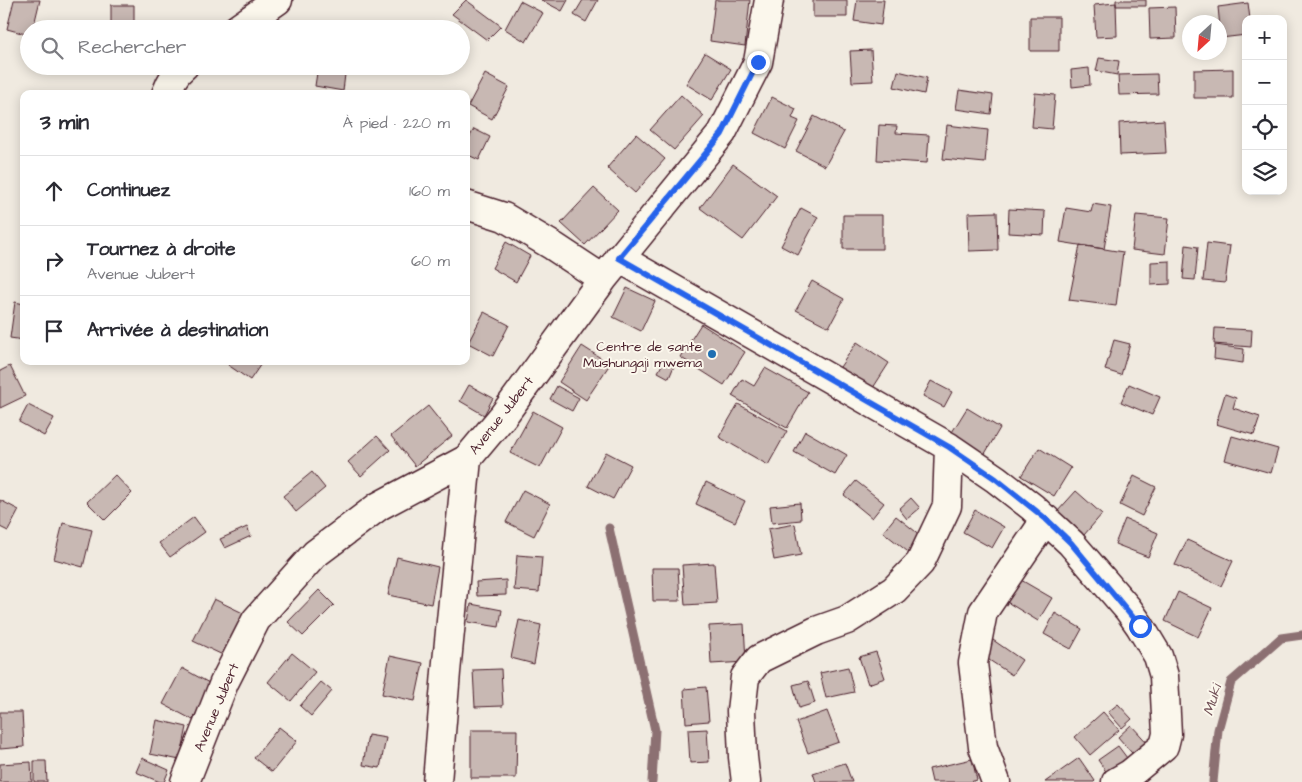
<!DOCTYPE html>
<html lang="fr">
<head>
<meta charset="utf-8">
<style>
  body { margin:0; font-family:"Architects Daughter",sans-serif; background:#f7f7f7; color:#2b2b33 }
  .controls { position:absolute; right:15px; top:15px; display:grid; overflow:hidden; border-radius:10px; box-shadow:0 2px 12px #0003 }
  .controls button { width:45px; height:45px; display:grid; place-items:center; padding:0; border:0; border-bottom:1px solid #e1e1e2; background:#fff; color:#2b2b33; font:25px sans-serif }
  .compass { position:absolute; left:1182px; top:15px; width:45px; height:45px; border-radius:50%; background:#fff; box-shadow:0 2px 12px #0003; rotate:206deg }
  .stop { position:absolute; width:15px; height:15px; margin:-11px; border:4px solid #2563eb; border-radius:50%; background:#fff }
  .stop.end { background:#2563eb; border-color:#fff; box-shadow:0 1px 5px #0008 }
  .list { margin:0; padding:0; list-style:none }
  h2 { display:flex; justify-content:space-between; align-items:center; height:65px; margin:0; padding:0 20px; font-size:21px }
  h2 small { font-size:16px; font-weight:400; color:#7c7c81 }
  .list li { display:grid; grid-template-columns:32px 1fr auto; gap:15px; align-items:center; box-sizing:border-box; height:70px; padding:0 20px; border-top:1px solid #e1e1e2 }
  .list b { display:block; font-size:19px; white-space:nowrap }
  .list p { margin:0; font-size:16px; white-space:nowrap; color:#7c7c81 }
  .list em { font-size:16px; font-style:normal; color:#7c7c81 }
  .icon { flex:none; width:28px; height:28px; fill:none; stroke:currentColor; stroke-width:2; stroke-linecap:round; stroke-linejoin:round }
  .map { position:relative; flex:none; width:1302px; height:782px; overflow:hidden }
  .search { position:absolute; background:#fff; box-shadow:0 2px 12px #0003; left:20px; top:20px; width:450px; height:55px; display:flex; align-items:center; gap:12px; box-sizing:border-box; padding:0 18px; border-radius:28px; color:#7c7c81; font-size:19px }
  .panel { position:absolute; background:#fff; box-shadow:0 2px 12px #0003; left:20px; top:90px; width:450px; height:275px; border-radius:10px }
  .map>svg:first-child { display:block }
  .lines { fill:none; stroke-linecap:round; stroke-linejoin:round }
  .stream { stroke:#8c6f72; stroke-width:9 }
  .building { fill:#c8b8b3; stroke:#4a1f2b }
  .street-casing { stroke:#4a1f2b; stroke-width:31 }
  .street { stroke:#fbf7ec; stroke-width:28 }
  .route { stroke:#2563eb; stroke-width:6 }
  .poi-dot { fill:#1f6fb2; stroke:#fbf7ec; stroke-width:2 }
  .labels { text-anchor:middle; stroke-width:4; stroke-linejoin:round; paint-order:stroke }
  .poi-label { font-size:14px; fill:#4a1f2b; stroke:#fbf7ec; text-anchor:end }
  .street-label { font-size:14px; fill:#4a1f2b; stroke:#fbf7ec }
  .water-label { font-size:15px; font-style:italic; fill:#704e55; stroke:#fbf7ec }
</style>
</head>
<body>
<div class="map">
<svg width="1302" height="782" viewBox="0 0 1302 782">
  <rect width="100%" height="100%" fill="#f0eae0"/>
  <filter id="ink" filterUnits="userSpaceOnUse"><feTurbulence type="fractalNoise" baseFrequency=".02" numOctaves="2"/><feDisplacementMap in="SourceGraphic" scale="10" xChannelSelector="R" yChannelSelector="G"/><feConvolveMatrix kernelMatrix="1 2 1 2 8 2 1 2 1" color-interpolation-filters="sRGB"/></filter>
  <g filter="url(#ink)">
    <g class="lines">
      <path class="stream" d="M609,528L655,730L652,782
        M1213,782L1218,730L1231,682L1281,638L1302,635"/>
    </g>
    <path class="building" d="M14,0H40L33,29H29V35L7,29Z
      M466,0L501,26L487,40L452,14Z
      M541,0H568L562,11Z
      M583,0H598L586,22L574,15Z
      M715,0H750L745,46L710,41Z
      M813,0H847V17H813Z
      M857,0H884L881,25L854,21Z
      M1116,0H1146V6H1116Z
      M520,1L543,13L526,42L505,29Z
      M1116,3L1117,36L1096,37L1094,5Z
      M1248,3L1250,19H1246V35L1221,38L1218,7Z
      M111,5H134V29H111Z
      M1175,7L1176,38L1150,39L1149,8Z
      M1030,17H1059V51H1030Z
      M871,50L873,81L852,82L850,51Z
      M705,53L731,69L712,100L686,84Z
      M1099,58L1119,61L1117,75L1096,71Z
      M318,66H346L343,91L315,86Z
      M1089,68L1090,85L1072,87L1071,70Z
      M1233,69V98H1194V70Z
      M898,71L927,78L924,94L894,87Z
      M485,74L509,87L492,119L468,106Z
      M1157,74L1158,94L1119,95L1118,75Z
      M959,90L993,95L991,114L956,109Z
      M1035,93L1055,95L1052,129L1032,127Z
      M681,95L704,116L674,150L650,130Z
      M772,97L796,109L792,118L799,121L785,149L754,133Z
      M814,116L844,132L825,166L796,151Z
      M1164,120L1166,153L1120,155L1119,123Z
      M879,125L897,126L896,133L929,135L927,163L877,160Z
      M947,125L988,130L985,163L943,159Z
      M474,129L490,137L479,160L466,154V144Z
      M636,134L665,159L635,193L607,168Z
      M733,164L777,196L743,240L700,208Z
      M594,188L618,210L585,245L561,223Z
      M1093,204L1111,207L1104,249L1060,242L1066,208L1091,212Z
      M801,208L818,217L798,255L781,246Z
      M1009,209L1045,211L1044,235L1008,233Z
      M997,212L998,250L969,251L968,213Z
      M843,215H882V249H843Z
      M1136,215L1169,218L1165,254L1132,250Z
      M506,242L530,256L516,282L492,268Z
      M1207,243L1230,246L1225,283L1203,281Z
      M1080,245L1123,252L1116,306L1069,300Z
      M1186,245L1198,247L1195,280L1183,279Z
      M1170,261V284L1151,285V262Z
      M812,281L844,299L829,327L796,310Z
      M627,288L655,301L641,331L613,317Z
      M15,302L24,304V340L10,338Z
      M484,312L509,325L493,356L468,343Z
      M701,324L745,352L724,385L680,357Z
      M1215,328L1252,330L1251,347L1214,344Z
      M1114,340L1130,344L1121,375L1105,370Z
      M857,342L889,363L871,391L838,370Z
      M1215,345L1244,349L1243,363L1214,359Z
      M582,346L610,364L586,400L559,382Z
      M230,361H263L250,380L228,365Z
      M664,361L674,366L669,378L658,372Z
      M10,366L25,396L0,408V371Z
      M765,368L808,392L787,428L732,396L742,379L754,386Z
      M931,381L952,392L944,407L923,396Z
      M1129,384L1160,397L1152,415L1121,402Z
      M469,385L493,398L484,415L460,401Z
      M557,386L579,398L572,411L550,399Z
      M1225,394L1236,398L1233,408L1260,417L1254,435L1216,424Z
      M738,404L787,431L768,465L719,437Z
      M28,405L54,418L44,436L19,422Z
      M428,406L452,436L415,466L391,436Z
      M967,408L1000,428L983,457L949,437Z
      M533,411L562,427L540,468L510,453Z
      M805,431L847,455L835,475L794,452Z
      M377,436L390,450L361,476L348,462Z
      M1232,436L1278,449L1271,473L1225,460Z
      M1039,448L1071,468L1054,496L1021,476Z
      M606,452L631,465L613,499L588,486Z
      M312,472L325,488L296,512L283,496Z
      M115,475L132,493L105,520L87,502Z
      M1134,476L1156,487L1142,516L1120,505Z
      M856,481L884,503L872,518L844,495Z
      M706,482L745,501L735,522L696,504Z
      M523,490L550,504L534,536L506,522Z
      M1076,491L1102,514L1084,535L1057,512Z
      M911,498L920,508L907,519L899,509Z
      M0,500L19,510L8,531L0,527Z
      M800,503L801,520L772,523L770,506Z
      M975,510L1004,527L992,548L963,532Z
      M896,516L925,539L912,555L883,532Z
      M194,517L205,532L170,557L159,543Z
      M1125,519L1158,533L1148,557L1115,544Z
      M63,523L92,530L83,567L54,559Z
      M795,524L801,555L774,560L768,529Z
      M247,527L251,536L225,548L220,539Z
      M1187,540L1233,561L1221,586L1175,565Z
      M517,555L542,557L539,592L514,590Z
      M397,557L438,567L431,604L388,595Z
      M714,563L717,603L685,605L682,565Z
      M652,568H678L680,601H653Z
      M506,580V595L477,596L476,582Z
      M1021,580L1052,598L1038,621L1007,602Z
      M319,590L334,605L303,636L288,622Z
      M1178,592L1212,608L1198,637L1165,621Z
      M214,599L245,614L225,656L193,641Z
      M471,604L502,610L499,627L468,622Z
      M1055,613L1082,629L1071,649L1044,634Z
      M519,620L541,625L534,664L511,658Z
      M744,624L746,662L711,664L709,626Z
      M993,640L1022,660L1012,675L983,656Z
      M876,652L885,678L868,684L859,657Z
      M292,653L315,672L291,701L268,682Z
      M390,656L423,663L415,701L382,694Z
      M848,667L854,692L826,698L820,673Z
      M182,668L211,684L193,720L163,704Z
      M501,669L503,706L475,707L473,670Z
      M808,681L815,703L799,708L793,685Z
      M321,682L332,691L311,716L300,706Z
      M706,687L709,721L686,723L684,689Z
      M1118,704L1132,719L1122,728L1108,712Z
      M827,711L839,742L808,753L796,722Z
      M0,712H22L24,747L0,749Z
      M1103,712L1119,730L1090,755L1075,737Z
      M157,720L187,727L180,760L150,754Z
      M1131,725L1152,748L1138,760L1118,737Z
      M279,727L297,741L272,772L254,758Z
      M707,729L709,762L690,763L688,730Z
      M471,730H517L516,778H471Z
      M368,735L386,738L380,768L363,765Z
      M1118,746L1127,758L1107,773L1098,760Z
      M142,758L169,770L164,782H160L136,772Z
      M1079,758L1095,781L1094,782H1045Z
      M972,759L977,780L970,782H932L929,769Z
      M34,761H46L47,782H34Z
      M31,762L32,782H0V764Z
      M845,763L852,782H816L813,773Z"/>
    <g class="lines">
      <defs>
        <path id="street" d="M237,29L278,0
          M166,94C170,83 175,73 184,66
          M466,205L504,217L553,246L603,279
          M619,258L949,447L996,479L1032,507L1071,543L1128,609L1140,626L1158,656L1164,676L1167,734L1164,746L1130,774L1116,782
          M185,782L224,683L256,620L315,554L379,506L467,459L503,416L603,279L722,133L758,62L769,0
          M437,782L446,672L467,459
          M746,782L743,757L741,711L745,677L759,659L816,631L847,620L894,590L920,563L947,506L949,447
          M996,782L983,747L973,663L983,612L1046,519"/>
      </defs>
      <use href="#street" class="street-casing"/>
      <use href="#street" class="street"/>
    </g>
  </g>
  <g class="lines" filter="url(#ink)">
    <path class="route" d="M758,62L722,134L619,258L949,447L996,479L1046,519L1071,543L1140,626"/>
  </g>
  <circle class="poi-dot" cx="712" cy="354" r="5"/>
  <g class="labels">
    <g class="poi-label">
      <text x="702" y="351">Centre de sante<tspan x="702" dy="16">Mushungaji mwema</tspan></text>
    </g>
    <g class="street-label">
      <text transform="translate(501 415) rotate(-52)" y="5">Avenue Jubert</text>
      <text transform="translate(216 707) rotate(-67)" y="5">Avenue Jubert</text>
    </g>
    <g class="water-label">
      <text transform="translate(1212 700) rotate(-73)" y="5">Muki</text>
    </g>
  </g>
</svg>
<div class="controls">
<button>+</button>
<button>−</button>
<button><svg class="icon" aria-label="locate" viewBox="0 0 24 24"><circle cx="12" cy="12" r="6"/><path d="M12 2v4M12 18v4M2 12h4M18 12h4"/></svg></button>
<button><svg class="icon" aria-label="layers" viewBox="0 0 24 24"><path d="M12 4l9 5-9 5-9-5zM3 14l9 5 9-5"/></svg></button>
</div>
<svg class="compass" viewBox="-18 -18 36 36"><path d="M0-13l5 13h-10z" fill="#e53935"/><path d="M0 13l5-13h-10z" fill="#7c7c81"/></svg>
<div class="stop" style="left:1140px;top:626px"></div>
<div class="stop end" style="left:758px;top:62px"></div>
<div class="search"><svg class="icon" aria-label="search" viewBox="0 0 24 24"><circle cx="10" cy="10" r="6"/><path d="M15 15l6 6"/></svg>Rechercher</div>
<section class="panel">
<h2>3 min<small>À pied · 220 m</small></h2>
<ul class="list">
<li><svg class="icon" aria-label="ahead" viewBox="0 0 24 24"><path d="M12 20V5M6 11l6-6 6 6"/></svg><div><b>Continuez</b></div><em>160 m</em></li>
<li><svg class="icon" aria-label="right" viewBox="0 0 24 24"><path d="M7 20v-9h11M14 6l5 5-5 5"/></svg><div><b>Tournez à droite</b><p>Avenue Jubert</p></div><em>60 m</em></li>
<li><svg class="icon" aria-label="arrive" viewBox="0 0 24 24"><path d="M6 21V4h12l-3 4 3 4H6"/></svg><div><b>Arrivée à destination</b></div></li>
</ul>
</section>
</div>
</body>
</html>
